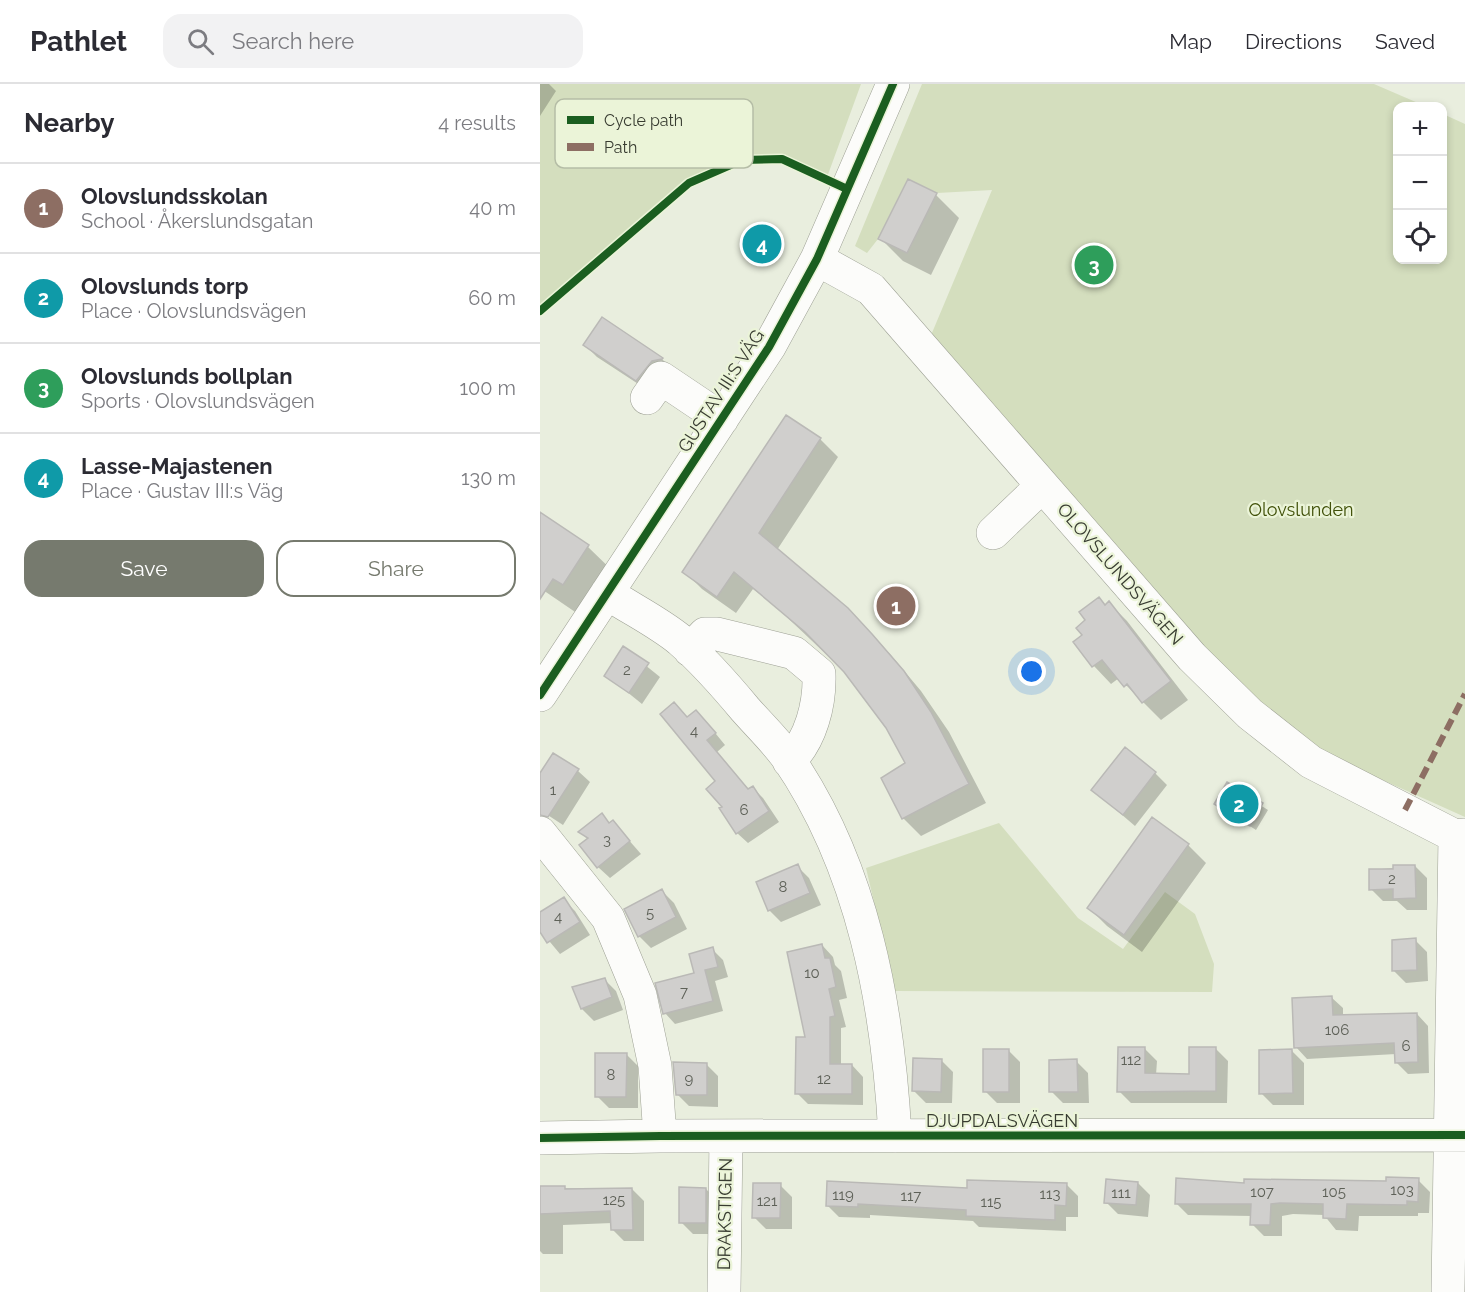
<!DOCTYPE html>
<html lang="en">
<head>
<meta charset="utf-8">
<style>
  body { margin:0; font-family:Raleway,sans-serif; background:#f2f2f3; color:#2b2b33 }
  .controls { position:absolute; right:18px; top:18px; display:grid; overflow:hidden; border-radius:12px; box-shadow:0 3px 9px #0003 }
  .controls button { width:54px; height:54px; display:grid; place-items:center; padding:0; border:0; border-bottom:2px solid #e1e1e2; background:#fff; color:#2b2b33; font:30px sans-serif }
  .you { position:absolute; left:492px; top:588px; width:21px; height:21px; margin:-15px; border:4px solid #fff; border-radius:50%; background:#1a73e8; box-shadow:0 0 0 9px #1a73e833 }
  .badge { display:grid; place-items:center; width:39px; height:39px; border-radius:50%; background:#767a6e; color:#fff; font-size:20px; font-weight:700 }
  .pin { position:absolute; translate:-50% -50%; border:3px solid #fff; box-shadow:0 2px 6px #0006 }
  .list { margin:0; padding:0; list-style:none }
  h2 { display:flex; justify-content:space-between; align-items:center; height:78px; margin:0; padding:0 24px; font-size:26px }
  h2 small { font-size:20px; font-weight:400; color:#7c7c81 }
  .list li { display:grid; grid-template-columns:39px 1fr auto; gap:18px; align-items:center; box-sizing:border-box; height:90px; padding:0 24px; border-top:2px solid #e1e1e2 }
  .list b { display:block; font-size:22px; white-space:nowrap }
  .list p { margin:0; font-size:20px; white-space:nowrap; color:#7c7c81 }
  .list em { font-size:20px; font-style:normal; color:#7c7c81 }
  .actions { display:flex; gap:12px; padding:18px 24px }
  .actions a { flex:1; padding:14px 0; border:2px solid #767a6e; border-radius:18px; text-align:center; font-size:21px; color:#767a6e }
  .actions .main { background:#767a6e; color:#fff }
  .icon { flex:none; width:33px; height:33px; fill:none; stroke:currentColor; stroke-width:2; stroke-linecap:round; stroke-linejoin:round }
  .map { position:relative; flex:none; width:925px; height:1208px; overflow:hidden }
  header { display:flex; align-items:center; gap:36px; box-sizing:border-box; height:84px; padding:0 30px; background:#fff; border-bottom:2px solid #e1e1e2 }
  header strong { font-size:28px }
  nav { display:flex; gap:33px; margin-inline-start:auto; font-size:21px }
  .search { width:420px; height:54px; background:#f2f2f3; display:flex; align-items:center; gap:15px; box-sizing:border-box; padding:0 21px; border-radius:18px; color:#7c7c81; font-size:22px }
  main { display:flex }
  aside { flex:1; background:#fff }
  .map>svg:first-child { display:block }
  .green { fill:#d4debe }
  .shadow { fill:#0003 }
  .building { fill:#d0cfcd; stroke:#bab9b6; stroke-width:1.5 }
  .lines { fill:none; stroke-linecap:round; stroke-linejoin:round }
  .minor-casing { stroke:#9da094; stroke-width:34 }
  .minor { stroke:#fcfcfa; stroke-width:33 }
  .quiet { stroke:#8d6e63; stroke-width:6; stroke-dasharray:12 6; stroke-linecap:butt }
  .cycleway-casing { stroke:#ebf4d8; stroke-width:11 }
  .cycleway { stroke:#1b5e20; stroke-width:8 }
  .labels { text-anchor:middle; stroke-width:4.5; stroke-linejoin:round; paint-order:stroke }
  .number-label { font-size:15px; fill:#5e6158 }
  .street-label { font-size:18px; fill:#383c31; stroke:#ebf4d8 }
  .park-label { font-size:18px; fill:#415109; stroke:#ebf4d8 }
  .key { fill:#ebf4d8; stroke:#b5bda6; stroke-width:1.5 }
  .key-label { font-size:16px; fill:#383c31 }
</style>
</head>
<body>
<header>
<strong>Pathlet</strong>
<div class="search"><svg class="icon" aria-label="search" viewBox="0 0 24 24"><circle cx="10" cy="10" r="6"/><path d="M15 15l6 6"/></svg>Search here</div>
<nav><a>Map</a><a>Directions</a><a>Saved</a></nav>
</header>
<main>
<aside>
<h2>Nearby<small>4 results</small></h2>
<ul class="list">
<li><span class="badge" style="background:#8d6e63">1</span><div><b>Olovslundsskolan</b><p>School · Åkerslundsgatan</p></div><em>40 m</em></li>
<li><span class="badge" style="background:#0f9aa8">2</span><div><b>Olovslunds torp</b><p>Place · Olovslundsvägen</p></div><em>60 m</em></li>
<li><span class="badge" style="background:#2e9e5b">3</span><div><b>Olovslunds bollplan</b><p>Sports · Olovslundsvägen</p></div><em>100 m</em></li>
<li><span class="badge" style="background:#0f9aa8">4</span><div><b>Lasse-Majastenen</b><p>Place · Gustav III:s Väg</p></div><em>130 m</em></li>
</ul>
<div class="actions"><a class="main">Save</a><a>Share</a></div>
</aside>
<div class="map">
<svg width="925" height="1208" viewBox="0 0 925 1208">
  <rect width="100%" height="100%" fill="#e9eede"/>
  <path class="green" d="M0,0H321L286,96L242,75L202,76L149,99L0,227Z
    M382,0H834L885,22H858V176H902L903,30L925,40V733L778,667L720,620L664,564L389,256L452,106L397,109L368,95L338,155L327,169L315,162Z
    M459,739L538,834L583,865L625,808L655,830L674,880L672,908L355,907L326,784Z"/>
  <path class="shadow" d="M0,0H9L16,7L0,32Z
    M396,111L419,134L391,191L363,177L340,154Z
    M62,235L122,275L133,286L109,307L57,273L45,261Z
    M280,355L298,373L237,466L326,544L350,570L381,607L409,648L446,719L381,752L363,734L367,680L347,643L308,591L232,519L213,505L196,529L162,505L144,487Z
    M0,430L48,463L80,494L41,532L0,504Z
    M569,519L587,537L648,616L621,636L579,594L571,600L554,582L544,552L547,537Z
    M84,564L120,593L102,620L66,591Z
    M148,635L167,639L185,661L177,668L209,706L213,704L223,714L239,738L208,759L197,749L184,723L177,697Z
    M38,687L50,698L23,741L0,726V692Z
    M615,689L627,701L595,742L553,706Z
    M687,700L728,726L716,746L676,720Z
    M62,731L70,740L73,738L101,770L70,794L58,783L48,756L41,748Z
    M612,735L648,761L666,779L602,868L567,842L549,824Z
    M257,782L269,794L281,821L241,838L229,826Z
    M875,782L887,794V826H867L857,817H843L831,805L830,786Z
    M122,807L134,819L147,845L111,864L99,852Z
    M23,815L35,827L50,851L20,870L0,846V830Z
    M875,856L887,868L888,897L866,899L854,887Z
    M282,861L293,873L295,881L301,887L307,914L299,916L306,943L301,944V981H312L323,993V1021L268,1020L257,1009Z
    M172,865L183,876L188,893L175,897L183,927L135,940L125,929Z
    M64,895L76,907L83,926L54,937L42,925Z
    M791,913L803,924V932L877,930L888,942L889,989L868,990L856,978V970L767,975L756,963Z
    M605,965L617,977L616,991L650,992L676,965L688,977L687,1019H591L579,1007Z
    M468,966L480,978V1019H457L445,1007Z
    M752,967L764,979V1021H733L721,1009Z
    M86,970L98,982V1024H69L57,1012Z
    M401,976L413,988L412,1019H386L374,1007Z
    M536,977L548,989L549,1019H523L511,1007Z
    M166,980L178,992V1023L149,1022L137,1010Z
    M878,1096L890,1108L889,1129H878V1132H819L818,1147L796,1146L784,1131L753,1130L742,1132V1152H724L712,1140V1132L648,1131L636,1119L705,1101L848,1099Z
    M598,1099L610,1111L608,1133L578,1130L566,1118Z
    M526,1100L538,1112V1133H526V1147L439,1143L433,1137L330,1131V1134L299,1133L287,1121L428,1105Z
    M240,1101L252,1113V1145H226L214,1133Z
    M0,1104L92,1105L104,1117V1157H84L72,1145V1139L23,1141V1170H3L0,1167Z
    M166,1105L178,1117V1150H153L141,1138Z"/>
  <path class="building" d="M368,95L397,109L367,169L338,155Z
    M62,233L123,274L122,275L112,277L96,297L43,261Z
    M246,331L281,354L219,449L308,524L332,550L364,587L391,628L429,700L362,735L341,694L365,679L346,644L304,588L265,548L194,488L177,513L142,488Z
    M0,428L49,461L23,501L13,495L0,515Z
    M559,513L565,521L569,517L631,597L602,619L587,600L584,603L562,576L552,583L533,558L542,551L536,544L545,536L539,528Z
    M83,562L109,579L89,609L64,592Z
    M134,618L147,633L156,626L176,649L167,656L208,705L213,702L229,727L196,750L179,724L182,723L166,705L175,697L120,630Z
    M585,663L616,688L583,731L551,706Z
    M13,669L39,685L8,733L0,731V689Z
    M687,698L723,719L710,742L674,720Z
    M62,729L69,739L73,736L90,757L57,784L39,761L48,754L38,748Z
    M612,733L649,760L584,851L547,824Z
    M258,780L270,809L228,827L216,798Z
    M853,781H875L876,814L853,815V805L829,806V785H853Z
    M122,805L136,833L98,853L84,825Z
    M24,813L40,838L7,859L0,848V828Z
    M876,854L877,886L852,887V856Z
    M282,860L285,874H290L296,903L289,905L295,932L290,933V980H312V1010H255L256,953H265L247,868Z
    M173,863L178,883L165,886L173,917L123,930L115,899L154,889L149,870Z
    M65,894L72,913L41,925L32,903Z
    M792,912L793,931L877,929L878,978L855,979L854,959L754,964L752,914Z
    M578,963H605V989L649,990V963H676V1007L577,1008Z
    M443,965H469V1008H443Z
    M752,965L753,1009L719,1010V966Z
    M55,969H87L86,1013H55Z
    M373,974L402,975L401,1008L372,1007Z
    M537,975L538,1008H509V976Z
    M133,978L167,979V1011H136Z
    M846,1093L879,1094L878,1118L867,1117V1121L807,1120L806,1135L783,1134V1120L740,1119L731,1120L730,1141H710L711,1120H635L636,1094L704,1099V1095L846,1097Z
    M566,1095L598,1098L596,1121L564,1119Z
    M427,1096L527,1099L526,1122L515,1121V1136L426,1132V1126L318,1120V1123L286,1122L287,1097L427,1104Z
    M213,1099H241L240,1134H212Z
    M0,1102H25V1105L92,1104L93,1146H71L70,1127L0,1130Z
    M139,1103L166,1104V1139H139Z"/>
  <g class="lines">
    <defs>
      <path id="minor" d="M277,175L331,205L652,573L710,630L771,678L915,752L925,751
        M107,314L121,294L182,335
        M453,449L502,402
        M67,509C91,525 118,538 140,556C164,577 185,601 205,625C219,641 235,656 247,673C323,783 348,921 355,1052
        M150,566L165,550H177L254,569L279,590C280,620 271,656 249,677
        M0,611L229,263L277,175L353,0
        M0,749L68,834L100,911L115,982L120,1052
        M0,1054L120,1052L925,1051
        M908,1206L915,752
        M184,1208L186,1053"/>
    </defs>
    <use href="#minor" class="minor-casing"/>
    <use href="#minor" class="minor"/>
    <path class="quiet" d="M865,726L925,610"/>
    <defs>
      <path id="cycleway" d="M0,227L149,99L202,76L242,75L307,105
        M0,611L229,263L277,175L353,0
        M0,1054L120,1052L925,1051"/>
    </defs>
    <use href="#cycleway" class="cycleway-casing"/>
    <use href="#cycleway" class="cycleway"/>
  </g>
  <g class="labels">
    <g class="number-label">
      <text x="87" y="591">2</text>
      <text x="154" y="652">4</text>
      <text x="13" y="711">1</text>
      <text x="204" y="731">6</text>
      <text x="67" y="761">3</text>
      <text x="852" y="800">2</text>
      <text x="243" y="808">8</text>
      <text x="110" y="834">5</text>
      <text x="18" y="838">4</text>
      <text x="272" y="894">10</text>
      <text x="144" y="913">7</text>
      <text x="797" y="951">106</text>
      <text x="866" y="967">6</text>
      <text x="591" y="981">112</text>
      <text x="71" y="996">8</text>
      <text x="149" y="1000">9</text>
      <text x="284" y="1000">12</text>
      <text x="862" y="1111">103</text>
      <text x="722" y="1113">107</text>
      <text x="794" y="1113">105</text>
      <text x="581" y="1114">111</text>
      <text x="510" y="1115">113</text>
      <text x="303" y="1116">119</text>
      <text x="371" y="1117">117</text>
      <text x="74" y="1121">125</text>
      <text x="227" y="1122">121</text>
      <text x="451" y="1123">115</text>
    </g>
    <g class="street-label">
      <text transform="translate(181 307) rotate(-57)" y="6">GUSTAV III:S VÄG</text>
      <text transform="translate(580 490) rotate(49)" y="6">OLOVSLUNDSVÄGEN</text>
      <text x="462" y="1043">DJUPDALSVÄGEN</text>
      <text transform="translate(185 1130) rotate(-89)" y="6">DRAKSTIGEN</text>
    </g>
    <g class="park-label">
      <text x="761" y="432">Olovslunden</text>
    </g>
  </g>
  <rect x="15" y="15" width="198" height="69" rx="9" class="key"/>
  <rect x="27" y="32" width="27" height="8" fill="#1b5e20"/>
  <rect x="27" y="59" width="27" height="8" fill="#8d6e63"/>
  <g class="key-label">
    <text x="64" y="42">Cycle path</text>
    <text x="64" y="69">Path</text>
  </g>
</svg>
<div class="controls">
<button>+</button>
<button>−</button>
<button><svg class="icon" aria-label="locate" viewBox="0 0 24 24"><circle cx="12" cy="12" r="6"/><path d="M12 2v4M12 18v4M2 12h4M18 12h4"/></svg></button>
</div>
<div class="you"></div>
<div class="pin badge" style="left:356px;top:522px;background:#8d6e63">1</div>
<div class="pin badge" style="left:699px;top:720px;background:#0f9aa8">2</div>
<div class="pin badge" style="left:554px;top:181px;background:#2e9e5b">3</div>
<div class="pin badge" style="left:222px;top:160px;background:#0f9aa8">4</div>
</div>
</main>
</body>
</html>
